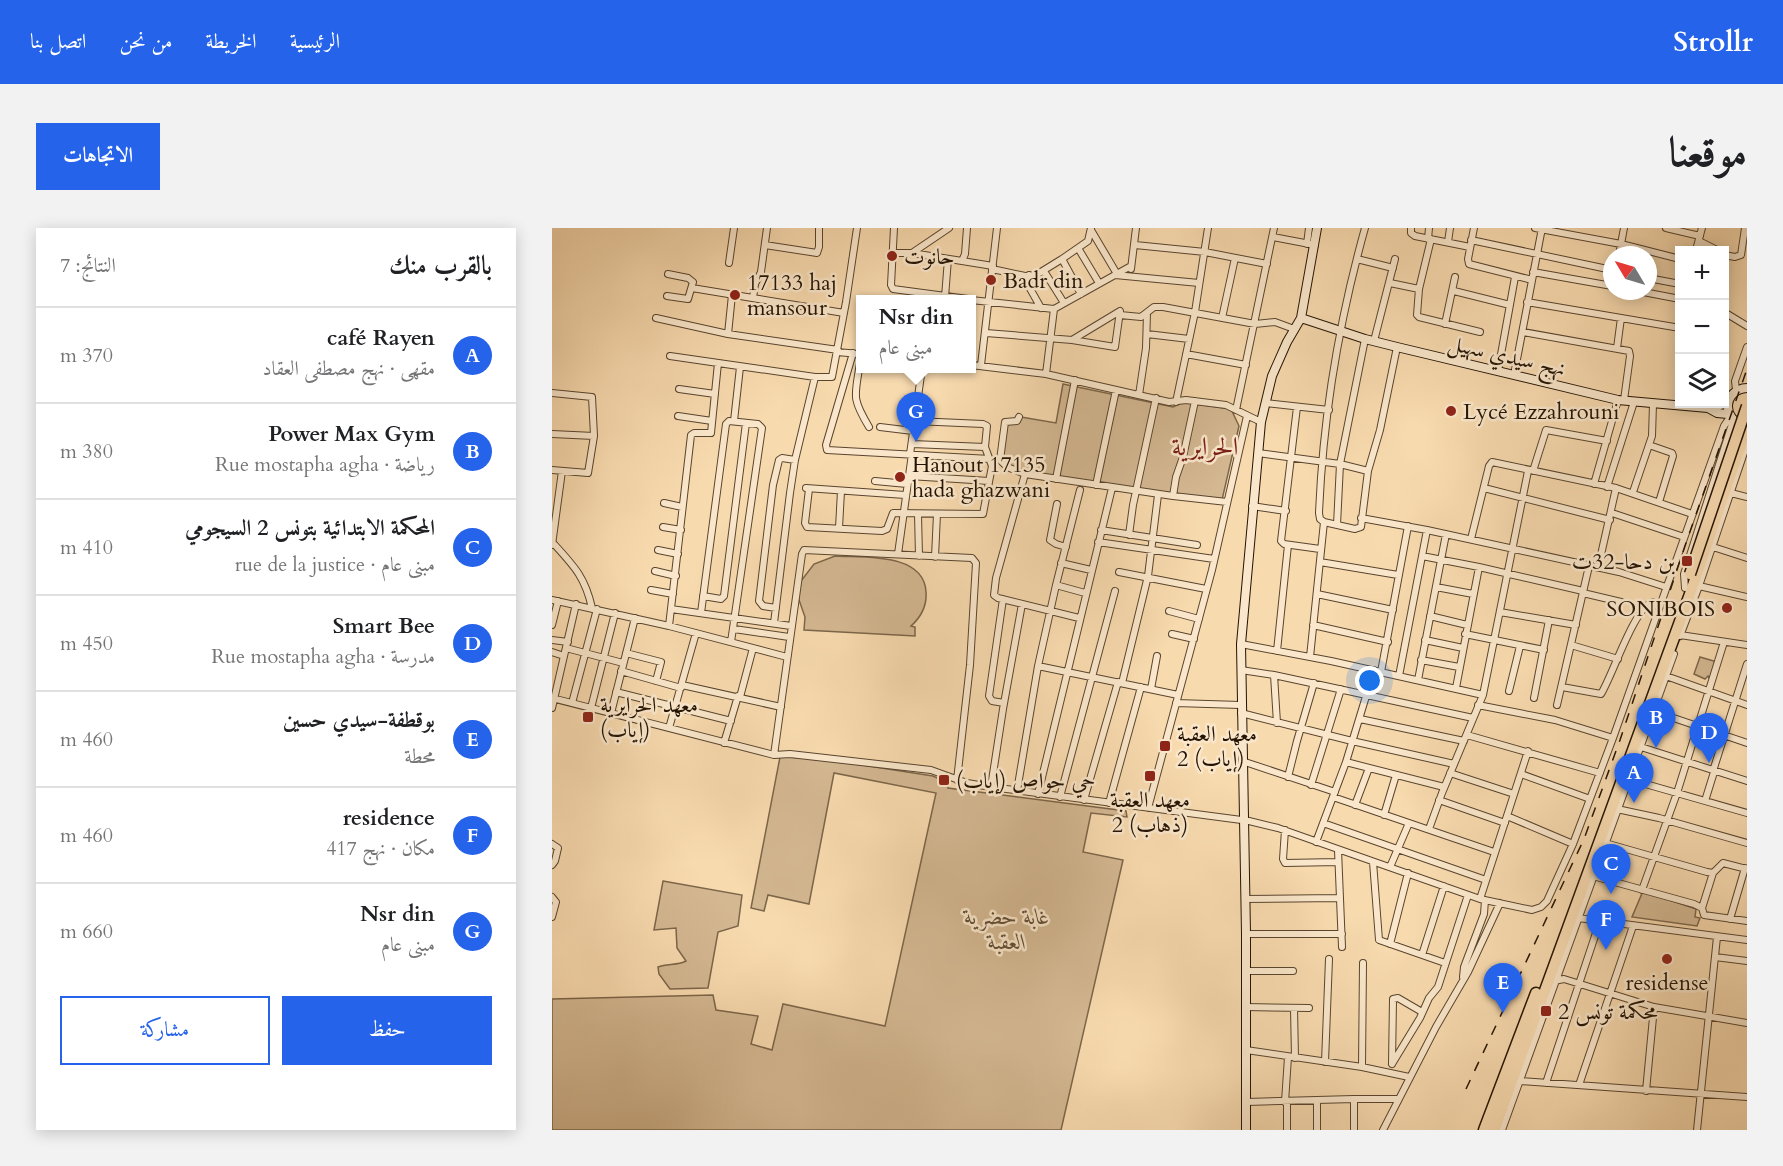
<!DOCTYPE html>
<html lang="ar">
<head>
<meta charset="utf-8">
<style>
  body { margin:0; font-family:Cardo,Amiri,serif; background:#f2f2f2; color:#202124; direction:rtl }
  .controls { position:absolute; right:18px; top:18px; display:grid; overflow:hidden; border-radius:0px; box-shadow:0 3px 15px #0003 }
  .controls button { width:54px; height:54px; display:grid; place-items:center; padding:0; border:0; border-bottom:2px solid #e0e0e0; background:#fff; color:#202124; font:30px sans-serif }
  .compass { position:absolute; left:1051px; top:18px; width:54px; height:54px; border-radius:50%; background:#fff; box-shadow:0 3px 15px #0003; rotate:308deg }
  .you { position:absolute; left:818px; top:453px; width:21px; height:21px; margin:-15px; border:4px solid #fff; border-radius:50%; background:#1a73e8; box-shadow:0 0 0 9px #1a73e833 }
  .badge { display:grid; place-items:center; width:39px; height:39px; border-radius:50%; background:#2563eb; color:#fff; font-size:20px; font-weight:700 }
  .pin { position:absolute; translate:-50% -50px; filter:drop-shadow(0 2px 3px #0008) }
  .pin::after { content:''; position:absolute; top:32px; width:21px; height:18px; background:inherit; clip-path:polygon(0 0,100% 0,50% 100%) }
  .popup { position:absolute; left:304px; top:67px; width:120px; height:78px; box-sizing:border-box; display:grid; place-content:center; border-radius:0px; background:#fff; filter:drop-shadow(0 2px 4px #0005); font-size:20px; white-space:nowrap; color:#757577 }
  .popup b { font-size:22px; color:#202124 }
  .popup::after { content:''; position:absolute; left:50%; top:100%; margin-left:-12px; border:12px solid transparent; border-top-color:#fff }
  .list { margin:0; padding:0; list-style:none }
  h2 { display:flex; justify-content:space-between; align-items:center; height:78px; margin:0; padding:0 24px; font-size:26px }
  h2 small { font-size:20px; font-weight:400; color:#757577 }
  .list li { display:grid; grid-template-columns:39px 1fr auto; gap:18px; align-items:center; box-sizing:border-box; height:96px; padding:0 24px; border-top:2px solid #e0e0e0 }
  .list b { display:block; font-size:22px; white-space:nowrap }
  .list p { margin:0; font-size:20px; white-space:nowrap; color:#757577 }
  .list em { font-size:20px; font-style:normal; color:#757577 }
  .actions { display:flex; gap:12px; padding:18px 24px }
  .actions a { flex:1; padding:14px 0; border:2px solid #2563eb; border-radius:0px; text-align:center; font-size:21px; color:#2563eb }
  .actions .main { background:#2563eb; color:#fff }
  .icon { flex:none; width:33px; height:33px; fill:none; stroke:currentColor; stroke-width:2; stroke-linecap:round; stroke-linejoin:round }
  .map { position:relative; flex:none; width:1195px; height:902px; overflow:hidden; direction:ltr; border-radius:0px }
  header { display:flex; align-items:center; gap:36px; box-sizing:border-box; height:84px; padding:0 30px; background:#2563eb; color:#fff }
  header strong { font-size:28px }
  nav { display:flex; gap:33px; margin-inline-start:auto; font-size:21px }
  .intro { display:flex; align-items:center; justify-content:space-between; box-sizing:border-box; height:144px; padding:0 36px }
  h1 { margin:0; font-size:42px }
  .button { padding:15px 27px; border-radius:0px; background:#2563eb; color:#fff; font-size:21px; font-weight:700 }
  main { display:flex; gap:36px; padding:0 36px }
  aside { flex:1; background:#fff; border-radius:0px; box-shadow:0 3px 15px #0003 }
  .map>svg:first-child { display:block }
  .green { fill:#d4b892; stroke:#7c664a; stroke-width:1.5 }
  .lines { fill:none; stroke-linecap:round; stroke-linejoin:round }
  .street-casing { stroke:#59452e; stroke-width:8 }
  .secondary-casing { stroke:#241303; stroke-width:10 }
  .highway-casing { stroke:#241303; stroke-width:13 }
  .street { stroke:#fae7cb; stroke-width:6 }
  .secondary { stroke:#fae7cb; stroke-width:8 }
  .highway { stroke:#f8daaf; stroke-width:10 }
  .rail { stroke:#241303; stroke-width:1.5; stroke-dasharray:10 10; stroke-linecap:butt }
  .highway-bridge-casing { stroke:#241303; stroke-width:13; stroke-linecap:butt }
  .highway-bridge { stroke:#f8daaf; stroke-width:10 }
  .poi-dot { fill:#8f2418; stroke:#fae7cb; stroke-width:2 }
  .labels { text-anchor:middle; stroke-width:5; stroke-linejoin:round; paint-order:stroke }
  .poi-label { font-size:22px; fill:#241303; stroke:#fae7cb; text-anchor:start }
  .street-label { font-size:22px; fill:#241303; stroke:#fae7cb }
  .park-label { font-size:22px; font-style:italic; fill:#624d35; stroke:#fae7cb }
  .quarter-label { font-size:26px; fill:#7a1f14; stroke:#fae7cb }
</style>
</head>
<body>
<header>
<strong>Strollr</strong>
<nav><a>الرئيسية</a><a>الخريطة</a><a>من نحن</a><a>اتصل بنا</a></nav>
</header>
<div class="intro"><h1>موقعنا</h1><a class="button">الاتجاهات</a></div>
<main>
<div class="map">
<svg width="1195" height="902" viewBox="0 0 1195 902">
  <rect width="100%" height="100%" fill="#f8daaf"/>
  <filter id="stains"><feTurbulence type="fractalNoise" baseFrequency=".00333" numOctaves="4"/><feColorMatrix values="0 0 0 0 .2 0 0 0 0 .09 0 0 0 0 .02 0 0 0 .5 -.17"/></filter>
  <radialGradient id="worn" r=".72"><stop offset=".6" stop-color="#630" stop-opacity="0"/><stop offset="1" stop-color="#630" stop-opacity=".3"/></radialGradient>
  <path class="green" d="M511,156L621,179L631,174L679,181L687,198L670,272L473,245L448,233L454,194L469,189L504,195Z
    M283,328C311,330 372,324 374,364C375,377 369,389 359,398L363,399V408L252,402L253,389L246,369L249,353L262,336Z
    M1148,429L1165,434L1158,452L1156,448L1153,451L1142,446Z
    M228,529L265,530L381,548L396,555V560L574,583L575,589L539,585L531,624L571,632L509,902H0V771L161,767L164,782L206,788L199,816L220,822L231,776L333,798L384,565L282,545L257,676L216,667L212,683L199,680Z
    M111,653L190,667L186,698L166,704L156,760L118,761L107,746L106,739C115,735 125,738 134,733L125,720L124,700L102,702Z
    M1091,663L1144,681L1143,689L1148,690L1145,698L1080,689Z"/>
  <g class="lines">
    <defs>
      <path id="street" d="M342,0L339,57L341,61L416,71
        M813,0C787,93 771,188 767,285L768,291L772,294L803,301L809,299L816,243L828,202L845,119
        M859,0V5L863,8L918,19
        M922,0L916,31L917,36L980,52
        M983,0L1069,16L1128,31
        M1114,0L1148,8
        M539,2L565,46
        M721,9L763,17
        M876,11L877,0
        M879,11L867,61L865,87L867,89L928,104
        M919,12L1060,42
        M1147,13L1165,22
        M896,14L898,0
        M755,16L757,0
        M213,17L265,25L267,19V0
        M583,17L653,24L715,36
        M526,20L547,55
        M1144,22L1150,0
        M341,25H360L397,0
        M360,25L410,33L413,26L415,0
        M1067,27L1072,0
        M1172,27L1183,29L1189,27L1193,0
        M510,31L529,66
        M805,31L841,40
        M410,33L441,38
        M177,35L182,0
        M440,41L473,48L484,47L510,31L536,13L539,0
        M579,41L584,0
        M492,43L512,75
        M981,44L1060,58
        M477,47L476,57L489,80
        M563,47L647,55
        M1096,50L1128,56
        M838,55L867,61
        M140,60L292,85
        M902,63L958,77
        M1086,63L1128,71
        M180,67L176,106L286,122
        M115,68L136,71L141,54L136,50L116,46
        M393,69L396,31
        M201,70L203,56L209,44L215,0
        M419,72L502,81L579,38
        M975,74L1128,100
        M568,83L563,119L520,112Z
        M1172,84L1195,98
        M568,87L589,89L602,79H611L703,96L723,94L742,101
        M104,90L176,106
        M670,90L683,30
        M893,96L903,49
        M971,104L1077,123L1078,128L1072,172
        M434,105L520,112
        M595,106L637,111
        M822,113L843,31
        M1065,120L1069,90
        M285,124L308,126
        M301,125L274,217L275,222L438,231
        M634,126L694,137
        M118,128L263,149H280L294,74L305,0
        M308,135C303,168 299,169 317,199
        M419,137L494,146L617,174L634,172L674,177L709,194
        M429,137L445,0
        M946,143L963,49
        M494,146L502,81
        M962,147L990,0
        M127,161L163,166
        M1184,162L1183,153L1195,119
        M0,165L40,169L42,208L36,245L0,242
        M587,167L594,120L595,85
        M624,174L643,84L656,0
        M713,175L777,182
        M745,179L729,313L732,316L768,321
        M684,182L722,0
        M126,188L160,193
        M467,189L465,193L453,194L448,232L455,239L473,246L621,268L624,249L631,229L643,173
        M182,193L188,139
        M328,199L361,203
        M0,206L42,208
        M360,216L433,219
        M1097,217L1120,225L1121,228L1107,274
        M706,225L788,236L816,243
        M358,226L370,140
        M981,243L994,202L1055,213
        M473,246L444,350L442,367L446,370L527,390
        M357,248L437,253
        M504,251L523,152
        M323,253L355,256
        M1042,256L1066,172
        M544,257L564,162
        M1055,259L1082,174
        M254,260L353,267
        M932,260L1058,292
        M257,261L253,295L255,299L330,303L335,301L341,285L431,286L440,238L433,219L435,198L431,196L363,193
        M1081,264L1100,208L1101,176
        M1179,265L1195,269
        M621,268L675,274
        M112,275L130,279
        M505,276L498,312L504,316L514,319
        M700,278L734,283
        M1060,285L1132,309
        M366,286L367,328
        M809,290L875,302L1067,344L1114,359
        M785,297L788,236L813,111
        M111,299L129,302
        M287,300L289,263
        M549,302L645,317
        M577,307L581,277L604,170
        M919,311L937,238L940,234L1064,260L1140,286
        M546,314L662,331
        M1,315C22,338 33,349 40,380
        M0,317L10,243
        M1161,319L1195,330
        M106,322L126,326
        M346,326L360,226
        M870,328L927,339L1031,363
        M383,329L385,286
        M768,334L846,347
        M509,335L539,342
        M1046,340L1064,260
        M103,343L124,348
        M567,344L654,361
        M504,357L533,365
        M1147,358L1195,369
        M884,359L921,366
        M1133,360L1132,346L1181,193
        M99,362L121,366
        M1031,365L1069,374
        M765,366L841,382
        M151,368L169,371L172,368L194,195
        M451,371L437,468L440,473L452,475
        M0,372L117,398L235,429
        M224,380L211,378L207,373L221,257L227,232L230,230L243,232
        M119,381L239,398
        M617,383L647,391
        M948,384L1024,397
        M149,385L174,196L177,193L206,196L210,200L179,414
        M878,388L915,397
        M222,395L238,265L243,232L263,149
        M0,397L6,373
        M761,397L836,414
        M117,398L139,207L142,205H159L166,135
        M182,401L237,409
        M620,406L642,411
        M913,406L992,422
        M1128,407L1195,417
        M1128,408L1147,358L1195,216
        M0,412L16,414
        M873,412L911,420
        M689,416L779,433L931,467
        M1019,417L1066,431
        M14,420L71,435
        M725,423L736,317
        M0,424L12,428
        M74,425L109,434L104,453
        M758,429L772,294
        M869,432L907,439
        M486,438L626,467
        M689,442L722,447L921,490
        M69,443L129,460
        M829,444L856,298
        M722,447L725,495
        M847,448L875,302
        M1114,448L1195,477
        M866,452L894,306
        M570,455L596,348L606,267
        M130,457L229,479
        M1010,459L1049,466C1061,447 1082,379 1101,374L1107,379
        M904,460L927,339
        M599,461L605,428
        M957,463L968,418
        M64,464L179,493
        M188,469L201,420
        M0,470L222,527L238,526L379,542L415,555L439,559L697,593L726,600L928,671L980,682L989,679L995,673L1021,616L1061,510L1172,198L1178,189
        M982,470L997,392
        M20,475L45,381
        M624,475L688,477
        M926,477L1003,492L1061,510
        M1005,477L1037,338
        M0,480L24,376
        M39,480L63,385
        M1101,483L1195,515
        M59,485L83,390
        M689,485L800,513L902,536
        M808,491L912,513
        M117,500L144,405
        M915,507L1048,545
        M172,515L186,468
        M1089,519L1195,553
        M222,527L250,326L252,322L420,330L424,335L418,437L405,552
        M690,533L783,564
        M794,534L892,559
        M1161,543L1195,436
        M898,545L962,566
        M969,546L1038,571
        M736,549L745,513L762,455
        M1076,551L1195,585
        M759,557L789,461
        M439,559L451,481L470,376
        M465,563L486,438L504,357L528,262
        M486,566L560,260
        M508,569L563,363
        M781,569L942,624
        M532,572L566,454
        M887,572L953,595
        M1153,573L1162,544
        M557,575L589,459
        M803,577L817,540
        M596,580L660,342L695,188
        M1065,581L1107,590L1195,615
        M832,587L844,547
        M955,588L1021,616
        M771,595L934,652
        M877,601L890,565L931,467L976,243
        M733,602L731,631L733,635L786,634
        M764,614L794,534L822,442
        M1053,615L1155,644L1161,645L1171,635L1195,641
        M0,616L6,620L3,633L0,637
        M786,622L790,719
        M821,634L827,712L893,735
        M838,639L857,595
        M1041,648L1142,676L1150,680L1152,687L1195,693
        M1090,662L1125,565L1172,414
        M0,669L4,674L0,689
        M693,671L788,670
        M928,671L976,523
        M1150,680L1161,645
        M1026,690L1195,712
        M1178,691L1193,640
        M694,706H790
        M838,716L856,645
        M870,727L892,658
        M1163,729L1195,733
        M694,743H741
        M911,749L912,739L932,686L933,672
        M1002,753L1012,751L1102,779L1195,795
        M693,779L757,780
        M742,780L743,830
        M694,822L810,839L857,849
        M773,834L777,731
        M840,836L868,790L877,770L886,759L916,667
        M840,836L841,771L846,770L870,784
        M810,839L811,735
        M968,853L1195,869
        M994,855L1048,693
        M1027,857L1081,698
        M1094,863L1102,779
        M802,871V902
        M765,872V902
        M694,874L802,871H846
        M733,874L736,829
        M735,874V902
        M831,902L884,799L916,744L948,675
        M950,902L1122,426
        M1145,902L1165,709"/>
      <path id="secondary" d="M749,90L813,111L845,119L1066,172L1156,180L1172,176
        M1156,180L1165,185L1176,186
        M1193,197C1169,193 1171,161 1195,160
        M694,902V706L689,416L709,194L720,148L735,114L749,90L765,0"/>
      <path id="highway" d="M932,902L984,765
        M942,902L1138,366L1195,199"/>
    </defs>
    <use href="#street" class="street-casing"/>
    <use href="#secondary" class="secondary-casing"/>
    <use href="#highway" class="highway-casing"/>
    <use href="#street" class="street"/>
    <use href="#secondary" class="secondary"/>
    <use href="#highway" class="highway"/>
    <path class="rail" d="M914,861L1032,611L1068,512L1135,312L1195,141"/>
    <defs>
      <path id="highway-bridge" d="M1138,346L1195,178"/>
    </defs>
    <use href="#highway-bridge" class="highway-bridge-casing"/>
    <use href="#highway-bridge" class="highway-bridge"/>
  </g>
  <g class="poi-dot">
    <circle cx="340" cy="28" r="6"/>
    <circle cx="439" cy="52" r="6"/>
    <circle cx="183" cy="67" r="6"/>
    <circle cx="899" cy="183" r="6"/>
    <circle cx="348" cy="249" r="6"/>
    <rect x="1129" y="327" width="12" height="12" rx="3"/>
    <circle cx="1175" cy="380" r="6"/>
    <rect x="30" y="483" width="12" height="12" rx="3"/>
    <rect x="607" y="512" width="12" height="12" rx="3"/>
    <rect x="592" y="542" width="12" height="12" rx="3"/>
    <rect x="386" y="546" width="12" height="12" rx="3"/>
    <circle cx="1115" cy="731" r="6"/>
    <rect x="988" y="777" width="12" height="12" rx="3"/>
  </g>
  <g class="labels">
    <g class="poi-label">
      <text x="352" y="36">حانوت</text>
      <text x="451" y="60">Badr din</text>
      <text x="195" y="62">17133 haj<tspan x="195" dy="25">mansour</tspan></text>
      <text x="911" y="191">Lycé Ezzahrouni</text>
      <text x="360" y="244">Hanout 17135<tspan x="360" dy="25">hada ghazwani</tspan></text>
      <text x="1123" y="341" text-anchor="end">بن دحا-32ت</text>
      <text x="1163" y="388" text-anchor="end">SONIBOIS</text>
      <text x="48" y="484">معهد الحرايرية<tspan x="48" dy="25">(إياب)</tspan></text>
      <text x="625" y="513">معهد العقبة<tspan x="625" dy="25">2 (إياب)</tspan></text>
      <text x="404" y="560">حي حواص (إياب)</text>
      <text x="598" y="579" text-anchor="middle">معهد العقبة<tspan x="598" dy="25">2 (ذهاب)</tspan></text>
      <text x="1115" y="762" text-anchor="middle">residense</text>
      <text x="1006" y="791">محكمة تونس 2</text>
    </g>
    <g class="street-label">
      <text transform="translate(955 127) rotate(13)" y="8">نهج سيدي سهيل</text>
    </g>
    <g class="park-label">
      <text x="455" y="696">غابة حضرية<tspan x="455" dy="25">العقبة</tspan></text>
    </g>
    <g class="quarter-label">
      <text x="653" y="227">الحرايرية</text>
    </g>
  </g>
  <rect width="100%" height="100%" filter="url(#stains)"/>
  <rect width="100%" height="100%" fill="url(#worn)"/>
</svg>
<div class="controls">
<button>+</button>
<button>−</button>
<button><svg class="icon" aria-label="layers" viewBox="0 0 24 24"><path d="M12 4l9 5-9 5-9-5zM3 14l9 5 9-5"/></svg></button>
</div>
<svg class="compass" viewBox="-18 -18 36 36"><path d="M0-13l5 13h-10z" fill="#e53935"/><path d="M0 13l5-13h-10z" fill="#757577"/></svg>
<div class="you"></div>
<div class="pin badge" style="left:1082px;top:575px">A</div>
<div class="pin badge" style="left:1104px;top:520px">B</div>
<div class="pin badge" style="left:1059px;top:666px">C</div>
<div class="pin badge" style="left:1157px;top:535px">D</div>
<div class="pin badge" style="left:951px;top:785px">E</div>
<div class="pin badge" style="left:1054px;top:722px">F</div>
<div class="pin badge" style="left:364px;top:214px">G</div>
<div class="popup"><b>Nsr din</b>مبنى عام</div>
</div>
<aside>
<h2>بالقرب منك<small>النتائج: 7</small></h2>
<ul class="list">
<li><span class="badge">A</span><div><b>café Rayen</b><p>مقهى · نهج مصطفى العقاد</p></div><em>370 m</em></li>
<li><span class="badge">B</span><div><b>Power Max Gym</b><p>رياضة · Rue mostapha agha</p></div><em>380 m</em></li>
<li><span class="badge">C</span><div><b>المحكمة الابتدائية بتونس 2 السيجومي</b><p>مبنى عام · rue de la justice</p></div><em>410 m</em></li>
<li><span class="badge">D</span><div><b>Smart Bee</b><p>مدرسة · Rue mostapha agha</p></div><em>450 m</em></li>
<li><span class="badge">E</span><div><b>بوقطفة-سيدي حسين</b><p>محطة</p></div><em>460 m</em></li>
<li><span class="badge">F</span><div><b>residence</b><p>مكان · نهج 417</p></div><em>460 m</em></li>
<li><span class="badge">G</span><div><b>Nsr din</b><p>مبنى عام</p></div><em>660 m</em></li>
</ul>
<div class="actions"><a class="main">حفظ</a><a>مشاركة</a></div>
</aside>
</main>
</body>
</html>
